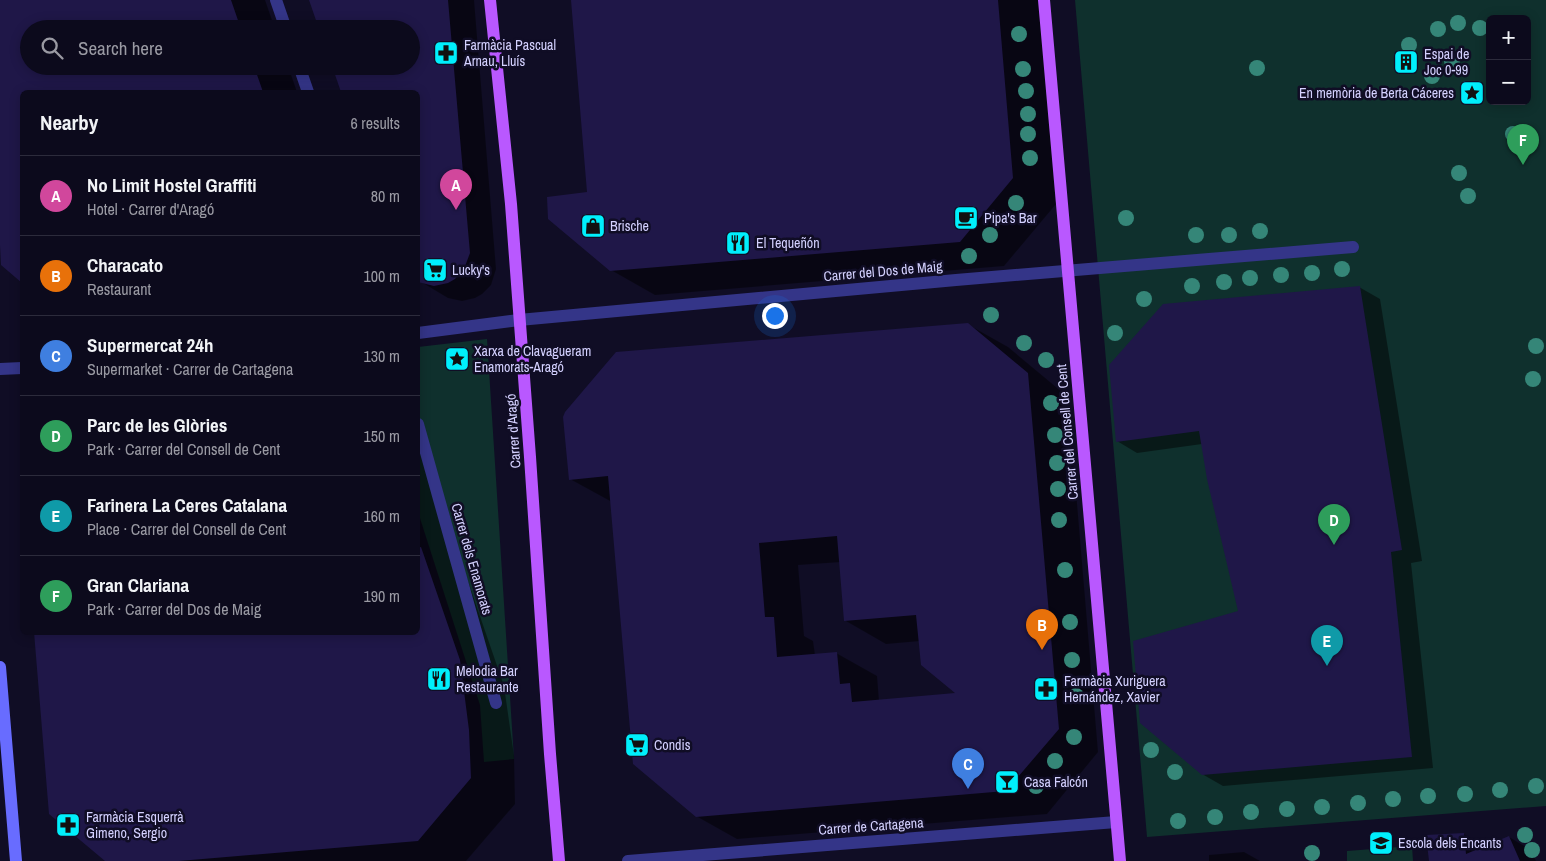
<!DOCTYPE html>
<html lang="en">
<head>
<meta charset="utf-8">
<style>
  body { margin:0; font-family:"Archivo Narrow",sans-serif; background:#1a1829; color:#f1f3f6 }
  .controls { position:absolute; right:15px; top:15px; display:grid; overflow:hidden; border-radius:8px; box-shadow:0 2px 12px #0003 }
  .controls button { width:45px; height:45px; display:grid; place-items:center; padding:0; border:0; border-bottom:1px solid #2c2b3b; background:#0c0a1c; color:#f1f3f6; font:25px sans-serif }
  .you { position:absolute; left:774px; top:315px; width:18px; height:18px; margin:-12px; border:4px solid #fff; border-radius:50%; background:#1a73e8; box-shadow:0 0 0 8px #1a73e833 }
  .badge { display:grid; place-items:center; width:32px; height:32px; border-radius:50%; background:#00effc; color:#fff; font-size:16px; font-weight:700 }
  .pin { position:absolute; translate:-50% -41px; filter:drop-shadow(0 1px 2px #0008) }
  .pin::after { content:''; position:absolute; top:26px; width:18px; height:15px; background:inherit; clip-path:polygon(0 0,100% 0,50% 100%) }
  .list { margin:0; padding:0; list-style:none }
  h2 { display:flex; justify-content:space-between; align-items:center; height:65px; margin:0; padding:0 20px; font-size:21px }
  h2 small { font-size:16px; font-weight:400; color:#9a9aa3 }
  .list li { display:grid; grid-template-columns:32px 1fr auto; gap:15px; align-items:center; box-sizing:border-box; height:80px; padding:0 20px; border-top:1px solid #2c2b3b }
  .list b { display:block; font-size:19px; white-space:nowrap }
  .list p { margin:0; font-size:16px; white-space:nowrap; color:#9a9aa3 }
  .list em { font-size:16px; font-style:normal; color:#9a9aa3 }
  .icon { flex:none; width:28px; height:28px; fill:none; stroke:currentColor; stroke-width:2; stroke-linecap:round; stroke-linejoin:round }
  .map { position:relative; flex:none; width:1546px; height:861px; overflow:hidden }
  .search { position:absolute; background:#0c0a1c; box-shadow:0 2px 12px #0003; left:20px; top:20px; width:400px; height:55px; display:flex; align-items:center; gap:12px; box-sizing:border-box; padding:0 18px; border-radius:28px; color:#9a9aa3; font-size:19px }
  .panel { position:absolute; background:#0c0a1c; box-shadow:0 2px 12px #0003; left:20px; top:90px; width:400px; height:545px; border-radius:8px }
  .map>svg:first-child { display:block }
  .green { fill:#0f302d; fill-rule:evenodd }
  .shadow { fill:#0007; fill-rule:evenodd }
  .building { fill:#1f1748; fill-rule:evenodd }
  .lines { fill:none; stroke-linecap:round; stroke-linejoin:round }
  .street { stroke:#343588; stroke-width:12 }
  .secondary { stroke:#686cff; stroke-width:12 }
  .primary { stroke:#b958ff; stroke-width:12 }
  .tree { fill:#358678 }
  .labels { text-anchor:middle; stroke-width:5; stroke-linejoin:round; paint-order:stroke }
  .poi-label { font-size:14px; fill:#d4d1ff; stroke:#100d25; text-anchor:start }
  .street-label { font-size:14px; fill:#d4d1ff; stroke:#100d25 }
</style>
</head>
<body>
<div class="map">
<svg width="1546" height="861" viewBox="0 0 1546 861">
  <rect width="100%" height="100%" fill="#100d25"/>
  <path class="green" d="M1075,0H1546V806L1147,837ZM1490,19H1527V101H1490Z
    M487,339L514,759L484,762L480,705L418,512V347Z
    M1412,846L1413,861H1347V851Z"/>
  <path class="shadow" d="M0,0H265L275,29H29V66H288L297,92H22V281L3,264L0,233Z
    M311,0H474L496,269L491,285L482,294L475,298L462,301L448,298L418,280V92H343L334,66H411V29Z
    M573,0H1039L1056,204L1004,266L655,295L611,270L589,193Z
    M1359,287L1380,299L1422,561L1411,563L1433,768L1223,786L1202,774L1240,612L1202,444L1137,453L1117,441Z
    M967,324L1008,347L1068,397L1098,752L1047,814L737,839L696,816L612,502L570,479ZM841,562L846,621L886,644L920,641L958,694L879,701L877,676L836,653L815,655L813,641L804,636L798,565Z
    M418,436L504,686L514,756L515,804L466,861H107L418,632Z
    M22,458V488L20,461Z
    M1464,834L1486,847L1509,837L1531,850L1536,861H1430L1428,837Z
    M1244,852L1260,861H1209V855Z"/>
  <path class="building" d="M0,0H231L241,29H29V66H254L263,92H22V283L1,265L0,245Z
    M309,0H448L470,253L464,269L455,279L448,283L434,286L418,282V92H341L332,66H411V29H319Z
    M571,0H998L1013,178L960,242L610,271L548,219L547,197L587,192Z
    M1360,286L1402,550L1391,552L1412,757L1202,775L1140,723L1133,641L1238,611L1207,479L1199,431L1116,442L1109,365L1163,304Z
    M968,323L1028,373L1059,729L1006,791L696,817L633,764L608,476L569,480L563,417L565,412L616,352ZM837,536L844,621L916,615L921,665L955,693L852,702L850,683L840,684L837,652L777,657L774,617H765L759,543Z
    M421,547L460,660L469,730L471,778L418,841L179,861H105L49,814L34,632H418V548Z
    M1464,833L1466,854L1509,836L1520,861H1429L1426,835Z"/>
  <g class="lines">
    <path class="street" d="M276,0L286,29
      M299,66L308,92
      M418,333L519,320L956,280L1353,247
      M0,369L22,368
      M418,424L496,703
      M628,861L1116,822"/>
    <path class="secondary" d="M0,667L16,861"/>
    <path class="primary" d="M490,0L511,204L530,457L550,754L559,861
      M1044,0L1120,861"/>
  </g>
  <g class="tree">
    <circle cx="1458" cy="23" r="8"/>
    <circle cx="1480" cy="28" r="8"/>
    <circle cx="1438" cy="29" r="8"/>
    <circle cx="1019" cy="34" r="8"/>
    <circle cx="1409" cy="45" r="8"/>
    <circle cx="1452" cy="61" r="8"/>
    <circle cx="1257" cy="68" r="8"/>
    <circle cx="1023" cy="69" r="8"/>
    <circle cx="1432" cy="76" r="8"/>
    <circle cx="1026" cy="91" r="8"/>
    <circle cx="1028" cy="114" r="8"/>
    <circle cx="1028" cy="134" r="8"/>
    <circle cx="1513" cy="134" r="8"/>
    <circle cx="1030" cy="158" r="8"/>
    <circle cx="1459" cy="173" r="8"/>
    <circle cx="1468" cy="196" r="8"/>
    <circle cx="1016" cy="203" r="8"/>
    <circle cx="1126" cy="218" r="8"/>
    <circle cx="1260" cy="231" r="8"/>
    <circle cx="990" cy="235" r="8"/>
    <circle cx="1196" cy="235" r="8"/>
    <circle cx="1229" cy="235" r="8"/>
    <circle cx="969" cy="256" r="8"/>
    <circle cx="1342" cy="269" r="8"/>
    <circle cx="1312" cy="273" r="8"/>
    <circle cx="1281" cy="275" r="8"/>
    <circle cx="1250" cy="278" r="8"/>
    <circle cx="1224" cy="282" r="8"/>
    <circle cx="1192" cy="286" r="8"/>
    <circle cx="1144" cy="299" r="8"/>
    <circle cx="991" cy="315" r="8"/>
    <circle cx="1115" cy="333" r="8"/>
    <circle cx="1024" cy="343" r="8"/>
    <circle cx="1536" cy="346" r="8"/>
    <circle cx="1046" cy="360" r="8"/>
    <circle cx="1533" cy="379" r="8"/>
    <circle cx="1051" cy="403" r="8"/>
    <circle cx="1055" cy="435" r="8"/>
    <circle cx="1057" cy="463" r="8"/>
    <circle cx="1058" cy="489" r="8"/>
    <circle cx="1059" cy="520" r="8"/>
    <circle cx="1065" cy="570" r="8"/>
    <circle cx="1070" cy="622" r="8"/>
    <circle cx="1072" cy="660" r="8"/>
    <circle cx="1076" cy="696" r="8"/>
    <circle cx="1074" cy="737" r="8"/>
    <circle cx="1151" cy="750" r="8"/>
    <circle cx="1055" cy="761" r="8"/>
    <circle cx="1175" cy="772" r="8"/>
    <circle cx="1036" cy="786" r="8"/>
    <circle cx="1536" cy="786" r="8"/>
    <circle cx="1500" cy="790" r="8"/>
    <circle cx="1465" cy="794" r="8"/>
    <circle cx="1428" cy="796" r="8"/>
    <circle cx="1393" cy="799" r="8"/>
    <circle cx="1358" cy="803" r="8"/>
    <circle cx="1322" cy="807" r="8"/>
    <circle cx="1287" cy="809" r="8"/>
    <circle cx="1251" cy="812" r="8"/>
    <circle cx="1215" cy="817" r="8"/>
    <circle cx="1178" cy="821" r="8"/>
    <circle cx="1525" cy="835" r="8"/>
    <circle cx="1532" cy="850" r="8"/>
    <circle cx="1312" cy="853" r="8"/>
  </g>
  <defs>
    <symbol id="pharmacy-square" viewBox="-11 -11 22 22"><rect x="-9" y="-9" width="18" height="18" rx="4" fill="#00effc" stroke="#100d25"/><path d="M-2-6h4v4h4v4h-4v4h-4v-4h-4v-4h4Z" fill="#111"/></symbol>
    <symbol id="building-square" viewBox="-11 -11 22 22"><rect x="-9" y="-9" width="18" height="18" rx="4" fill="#00effc" stroke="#100d25"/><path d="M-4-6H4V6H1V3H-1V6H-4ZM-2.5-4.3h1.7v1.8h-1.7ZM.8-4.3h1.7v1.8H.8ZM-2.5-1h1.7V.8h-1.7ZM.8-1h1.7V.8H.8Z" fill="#111"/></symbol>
    <symbol id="sight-square" viewBox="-11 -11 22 22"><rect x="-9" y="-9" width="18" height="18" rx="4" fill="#00effc" stroke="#100d25"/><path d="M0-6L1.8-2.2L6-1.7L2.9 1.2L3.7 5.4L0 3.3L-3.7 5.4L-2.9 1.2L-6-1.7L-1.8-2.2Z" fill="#111"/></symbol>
    <symbol id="cafe-square" viewBox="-11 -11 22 22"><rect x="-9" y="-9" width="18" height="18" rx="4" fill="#00effc" stroke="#100d25"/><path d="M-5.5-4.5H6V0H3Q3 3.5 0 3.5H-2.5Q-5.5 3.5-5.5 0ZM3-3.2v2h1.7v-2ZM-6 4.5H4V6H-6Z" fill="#111"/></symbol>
    <symbol id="shop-square" viewBox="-11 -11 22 22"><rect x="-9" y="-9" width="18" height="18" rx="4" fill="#00effc" stroke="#100d25"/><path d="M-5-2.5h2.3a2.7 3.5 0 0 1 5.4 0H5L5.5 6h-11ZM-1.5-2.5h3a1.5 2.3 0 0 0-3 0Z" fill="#111"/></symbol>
    <symbol id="restaurant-square" viewBox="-11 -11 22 22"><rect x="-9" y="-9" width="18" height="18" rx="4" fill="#00effc" stroke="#100d25"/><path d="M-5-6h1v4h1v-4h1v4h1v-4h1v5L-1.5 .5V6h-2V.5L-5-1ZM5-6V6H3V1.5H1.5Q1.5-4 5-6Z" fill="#111"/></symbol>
    <symbol id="supermarket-square" viewBox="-11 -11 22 22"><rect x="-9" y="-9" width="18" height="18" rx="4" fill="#00effc" stroke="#100d25"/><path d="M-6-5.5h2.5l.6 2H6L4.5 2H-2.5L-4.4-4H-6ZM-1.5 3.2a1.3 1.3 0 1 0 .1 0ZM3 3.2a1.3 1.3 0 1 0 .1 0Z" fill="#111"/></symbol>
    <symbol id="bar-square" viewBox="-11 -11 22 22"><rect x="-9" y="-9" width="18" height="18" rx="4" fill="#00effc" stroke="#100d25"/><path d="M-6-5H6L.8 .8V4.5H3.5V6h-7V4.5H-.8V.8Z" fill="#111"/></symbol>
    <symbol id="school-square" viewBox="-11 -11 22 22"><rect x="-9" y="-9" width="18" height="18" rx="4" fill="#00effc" stroke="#100d25"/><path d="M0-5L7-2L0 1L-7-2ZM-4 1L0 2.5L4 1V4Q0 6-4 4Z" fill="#111"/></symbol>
  </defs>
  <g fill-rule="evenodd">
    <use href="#pharmacy-square" x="432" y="39" width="28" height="28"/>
    <use href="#building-square" x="1392" y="48" width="28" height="28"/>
    <use href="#sight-square" x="1458" y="79" width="28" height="28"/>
    <use href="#cafe-square" x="952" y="204" width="28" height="28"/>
    <use href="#shop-square" x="579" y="212" width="28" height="28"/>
    <use href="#restaurant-square" x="724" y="229" width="28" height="28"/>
    <use href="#supermarket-square" x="421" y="256" width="28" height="28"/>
    <use href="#sight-square" x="443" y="345" width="28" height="28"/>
    <use href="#restaurant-square" x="425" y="665" width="28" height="28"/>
    <use href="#pharmacy-square" x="1032" y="675" width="28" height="28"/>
    <use href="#supermarket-square" x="623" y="731" width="28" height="28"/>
    <use href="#bar-square" x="993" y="768" width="28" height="28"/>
    <use href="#pharmacy-square" x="54" y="811" width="28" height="28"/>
    <use href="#school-square" x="1367" y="829" width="28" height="28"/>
  </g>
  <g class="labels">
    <g class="poi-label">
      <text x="464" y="50">Farmàcia Pascual<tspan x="464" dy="16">Arnau, Lluís</tspan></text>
      <text x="1424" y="59">Espai de<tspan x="1424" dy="16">Joc 0-99</tspan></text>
      <text x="1454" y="98" text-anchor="end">En memòria de Berta Cáceres</text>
      <text x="984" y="223">Pipa's Bar</text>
      <text x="610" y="231">Brische</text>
      <text x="756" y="248">El Tequeñón</text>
      <text x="452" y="275">Lucky's</text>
      <text x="474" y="356">Xarxa de Clavagueram<tspan x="474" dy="16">Enamorats-Aragó</tspan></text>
      <text x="456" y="676">Melodia Bar<tspan x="456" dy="16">Restaurante</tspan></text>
      <text x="1064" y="686">Farmàcia Xuriguera<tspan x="1064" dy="16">Hernández, Xavier</tspan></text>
      <text x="654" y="750">Condis</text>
      <text x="1024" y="787">Casa Falcón</text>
      <text x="86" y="822">Farmàcia Esquerrà<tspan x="86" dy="16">Gimeno, Sergio</tspan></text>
      <text x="1398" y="848">Escola dels Encants</text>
    </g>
    <g class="street-label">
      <text transform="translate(883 271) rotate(-5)" y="5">Carrer del Dos de Maig</text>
      <text transform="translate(513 431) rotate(-94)" y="5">Carrer d'Aragó</text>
      <text transform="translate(1067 432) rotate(-95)" y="5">Carrer del Consell de Cent</text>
      <text transform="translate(472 559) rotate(74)" y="5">Carrer dels Enamorats</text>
      <text transform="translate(871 826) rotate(-4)" y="5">Carrer de Cartagena</text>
    </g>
  </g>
</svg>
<div class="controls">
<button>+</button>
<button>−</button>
</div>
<div class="you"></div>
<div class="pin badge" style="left:456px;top:210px;background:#d1479c">A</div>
<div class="pin badge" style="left:1042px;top:650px;background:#e8710a">B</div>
<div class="pin badge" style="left:968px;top:789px;background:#3f7fe0">C</div>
<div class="pin badge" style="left:1334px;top:545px;background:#2e9e5b">D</div>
<div class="pin badge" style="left:1327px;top:666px;background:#0f9aa8">E</div>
<div class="pin badge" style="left:1523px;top:165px;background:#2e9e5b">F</div>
<div class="search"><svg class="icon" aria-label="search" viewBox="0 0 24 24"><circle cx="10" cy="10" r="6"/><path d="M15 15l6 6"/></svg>Search here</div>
<section class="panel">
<h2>Nearby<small>6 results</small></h2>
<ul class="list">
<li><span class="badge" style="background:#d1479c">A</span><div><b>No Limit Hostel Graffiti</b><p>Hotel · Carrer d'Aragó</p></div><em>80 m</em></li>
<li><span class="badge" style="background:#e8710a">B</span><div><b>Characato</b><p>Restaurant</p></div><em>100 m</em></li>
<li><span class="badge" style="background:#3f7fe0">C</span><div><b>Supermercat 24h</b><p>Supermarket · Carrer de Cartagena</p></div><em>130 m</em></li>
<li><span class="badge" style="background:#2e9e5b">D</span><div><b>Parc de les Glòries</b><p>Park · Carrer del Consell de Cent</p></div><em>150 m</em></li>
<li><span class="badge" style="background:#0f9aa8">E</span><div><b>Farinera La Ceres Catalana</b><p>Place · Carrer del Consell de Cent</p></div><em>160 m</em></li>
<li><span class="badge" style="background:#2e9e5b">F</span><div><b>Gran Clariana</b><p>Park · Carrer del Dos de Maig</p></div><em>190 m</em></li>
</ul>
</section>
</div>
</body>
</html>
